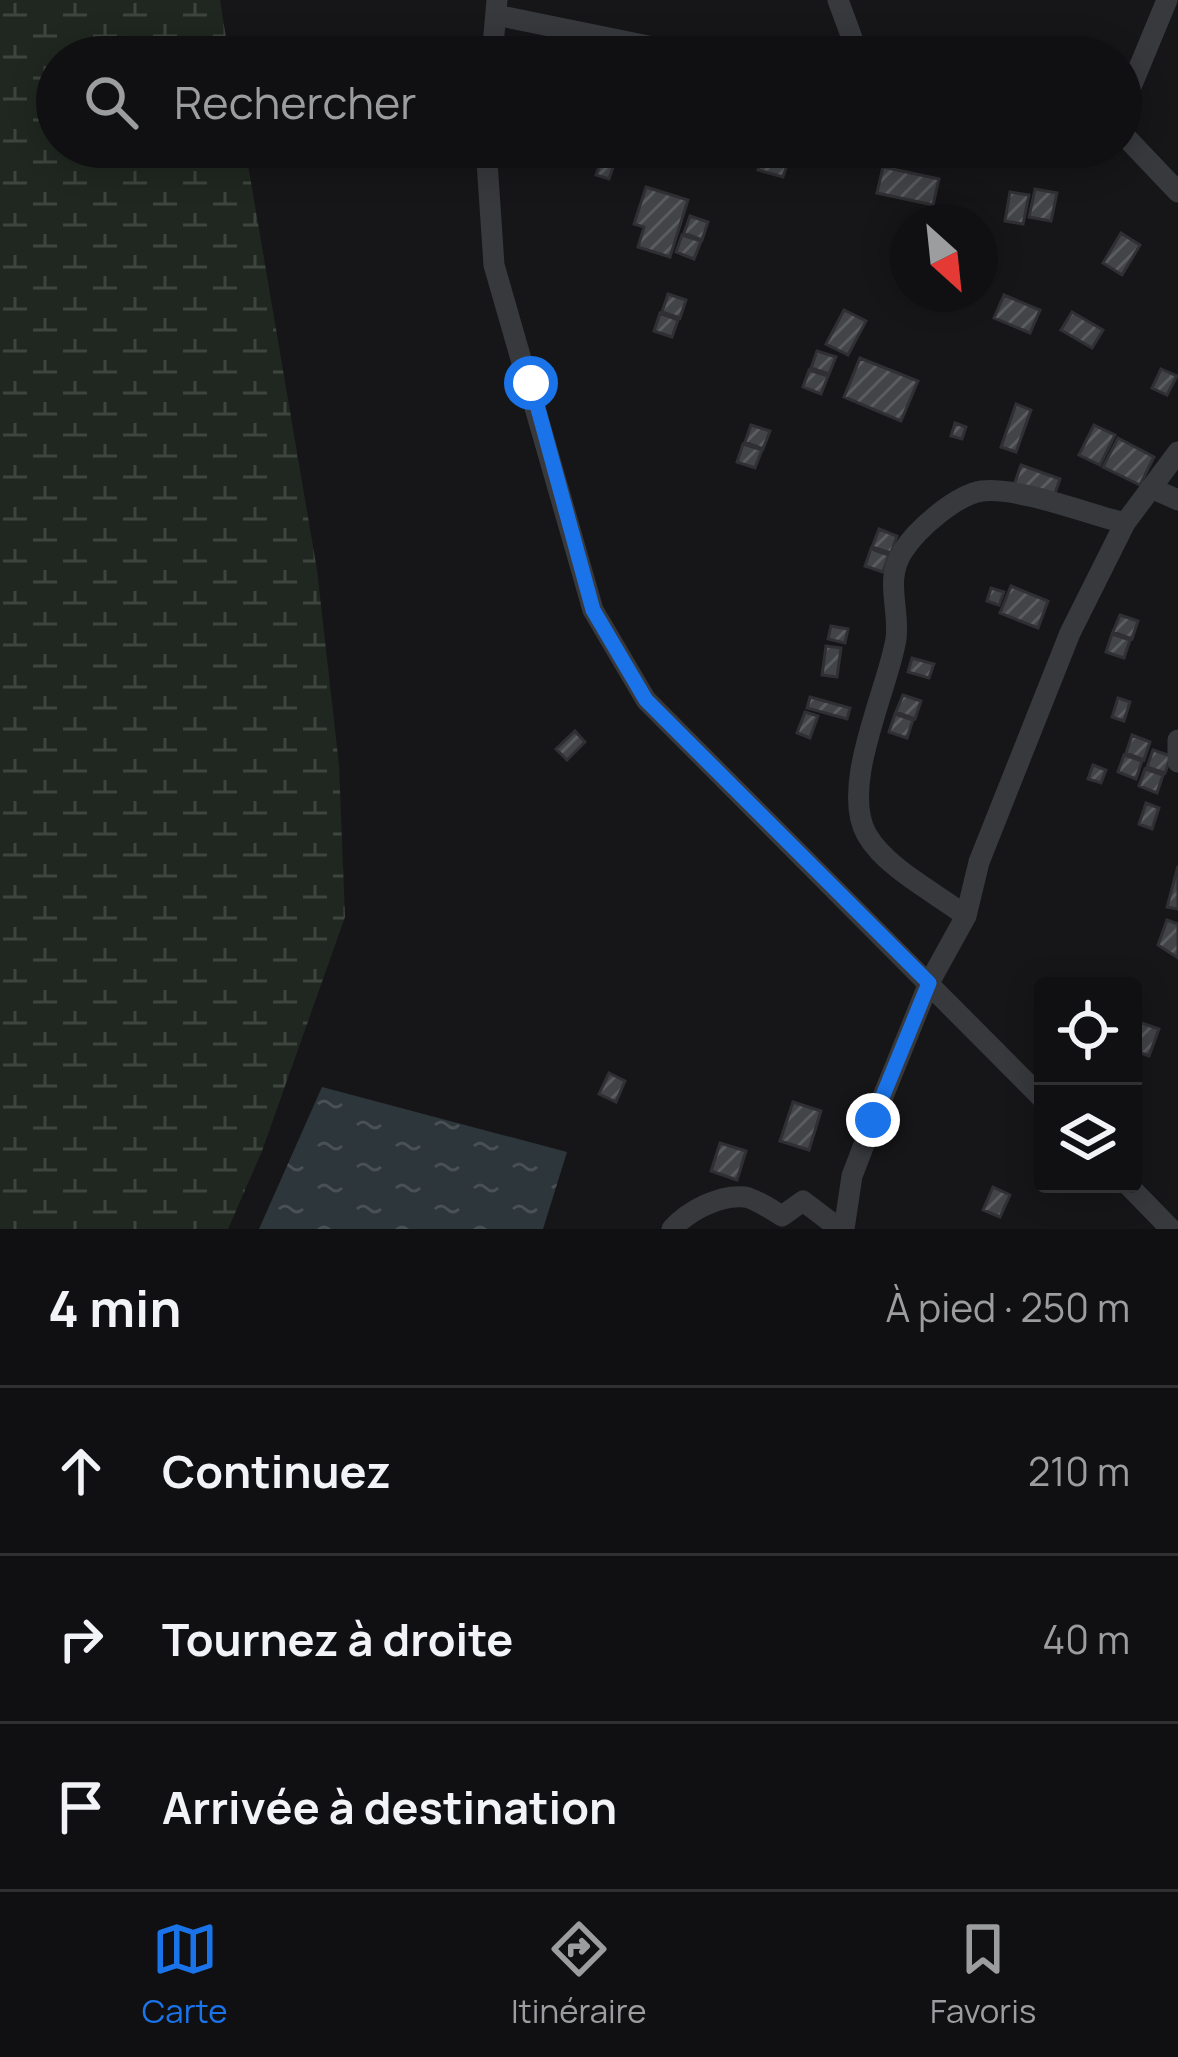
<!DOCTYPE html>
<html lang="fr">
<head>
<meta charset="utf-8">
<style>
  body { margin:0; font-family:Manrope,sans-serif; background:#1e1e20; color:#f1f3f6 }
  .controls { position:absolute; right:36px; bottom:36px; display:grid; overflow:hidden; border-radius:12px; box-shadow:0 6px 30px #0003 }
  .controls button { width:108px; height:108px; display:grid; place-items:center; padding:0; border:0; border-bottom:3px solid #303032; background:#101012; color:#f1f3f6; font:60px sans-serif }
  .compass { position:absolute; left:890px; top:204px; width:108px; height:108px; border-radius:50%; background:#101012; box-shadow:0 6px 30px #0003; rotate:153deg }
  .stop { position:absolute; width:36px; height:36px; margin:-27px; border:9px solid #1a73e8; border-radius:50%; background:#fff }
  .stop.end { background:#1a73e8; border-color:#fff; box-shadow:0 3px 12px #0008 }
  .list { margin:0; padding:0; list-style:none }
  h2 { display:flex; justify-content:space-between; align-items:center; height:156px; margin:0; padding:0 48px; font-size:51px }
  h2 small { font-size:39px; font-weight:400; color:#9c9d9f }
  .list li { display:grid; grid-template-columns:78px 1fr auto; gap:36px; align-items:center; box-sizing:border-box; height:168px; padding:0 48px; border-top:3px solid #303032 }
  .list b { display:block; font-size:45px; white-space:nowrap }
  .list em { font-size:39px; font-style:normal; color:#9c9d9f }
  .icon { flex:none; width:66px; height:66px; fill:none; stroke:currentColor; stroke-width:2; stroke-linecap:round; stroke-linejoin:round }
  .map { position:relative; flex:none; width:1178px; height:1229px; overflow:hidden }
  .search { position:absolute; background:#101012; box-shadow:0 6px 30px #0003; left:36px; right:36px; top:36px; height:132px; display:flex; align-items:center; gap:30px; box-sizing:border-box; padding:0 42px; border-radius:66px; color:#9c9d9f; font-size:45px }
  .sheet { height:660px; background:#101012 }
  nav { display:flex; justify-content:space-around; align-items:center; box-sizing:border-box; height:168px; border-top:3px solid #303032; background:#101012; font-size:33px; color:#9c9d9f }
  nav a { display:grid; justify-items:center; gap:6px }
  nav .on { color:#1a73e8 }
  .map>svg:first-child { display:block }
  .wetland { fill:url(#wetland-marsh) }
  .water { fill:url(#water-ripples) }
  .building { fill:url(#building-hatch); stroke:#303034; stroke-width:3 }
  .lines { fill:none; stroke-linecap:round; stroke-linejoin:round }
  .street { stroke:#37393d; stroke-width:21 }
  .route { stroke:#1a73e8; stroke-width:15 }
</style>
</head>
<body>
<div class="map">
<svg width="1178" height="1229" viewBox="0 0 1178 1229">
  <defs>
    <pattern id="wetland-marsh" width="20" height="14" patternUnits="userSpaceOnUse" patternTransform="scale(3)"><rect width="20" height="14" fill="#202720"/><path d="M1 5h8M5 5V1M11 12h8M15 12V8" fill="none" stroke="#3e443e"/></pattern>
    <pattern id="water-ripples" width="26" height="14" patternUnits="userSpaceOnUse" patternTransform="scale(3)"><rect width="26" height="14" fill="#2d363b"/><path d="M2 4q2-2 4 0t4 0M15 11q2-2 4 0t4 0" fill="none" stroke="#495155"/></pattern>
    <pattern id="building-hatch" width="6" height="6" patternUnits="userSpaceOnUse" patternTransform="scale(3)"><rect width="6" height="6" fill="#434448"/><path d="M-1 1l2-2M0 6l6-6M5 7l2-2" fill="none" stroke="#5b5c60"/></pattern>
  </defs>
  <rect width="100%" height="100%" fill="#161618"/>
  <path class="wetland" d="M0,0H220L229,57H57V147H245L317,570L339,765L345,917L262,1151L228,1229H0Z"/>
  <path class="water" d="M322,1087L567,1152L543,1229H259Z"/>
  <path class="building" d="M702,147H742L737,159L730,156L726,164L700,154Z
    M765,147L792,150L783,177L758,170Z
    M601,161L614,165L609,179L596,175Z
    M883,167L939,179L933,205L877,193Z
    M646,187L688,200L670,257L638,247L644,227L634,224Z
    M1035,189L1057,193L1051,221L1029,217Z
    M1010,192L1029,195L1023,224L1005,221Z
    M690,216L708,222L702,240L684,233Z
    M1121,233L1140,245L1122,275L1103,263Z
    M682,235L701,241L694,259L676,252Z
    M668,294L686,300L680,318L662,312Z
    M1004,295L1040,310L1030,333L994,318Z
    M844,310L866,321L848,355L826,344Z
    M1072,312L1103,330L1092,348L1061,330Z
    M660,313L678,320L672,337L654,331Z
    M817,351L836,357L829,374L811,368Z
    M860,358L918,381L901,421L844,397Z
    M1161,369L1177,376L1167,395L1152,388Z
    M809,370L828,376L821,394L803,387Z
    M1016,404L1031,410L1016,452L1001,447Z
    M955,423L966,427L962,439L951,436Z
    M751,425L770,431L763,449L745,442Z
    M1094,425L1115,435L1100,465L1079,455Z
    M1118,438L1154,457L1140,485L1103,467Z
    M743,444L762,450L755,468L737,462Z
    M1021,465L1060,479L1052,502L1013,488Z
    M879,529L897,536L891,553L872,547Z
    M871,549L889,555L883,572L865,566Z
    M1011,586L1048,601L1038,628L1000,613Z
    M991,588L1004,592L999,605L987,601Z
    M1120,615L1138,621L1132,639L1113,632Z
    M831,626L848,629L845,643L828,639Z
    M1112,634L1130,640L1124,658L1106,652Z
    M826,646L841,648L837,677L822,675Z
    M912,658L934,664L929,678L908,672Z
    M903,695L921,701L915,719L896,712Z
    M810,697L850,708L847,719L807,708Z
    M1118,698L1130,702L1124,721L1112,717Z
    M805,712L818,716L810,738L797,733Z
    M895,714L913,720L907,738L889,732Z
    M575,731L585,742L567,760L556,749Z
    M1132,735L1150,742L1144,760L1126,753Z
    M1153,750L1171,756L1165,773L1147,767Z
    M1124,755L1142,761L1136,779L1118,772Z
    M1093,765L1106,770L1101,783L1088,779Z
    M1145,769L1163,775L1157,793L1139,786Z
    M1146,803L1159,808L1152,829L1139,824Z
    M1178,866V909L1167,907Z
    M1167,920L1178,924V958L1158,945Z
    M1133,1020L1159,1029L1149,1056L1133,1050Z
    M609,1073L625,1081L616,1102L599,1094Z
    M793,1102L821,1111L809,1150L780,1141Z
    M720,1143L746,1151L737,1180L711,1171Z
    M993,1187L1010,1195L1000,1217L983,1210Z"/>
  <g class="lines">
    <path class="street" d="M838,0L859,57
      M496,15L702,57
      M492,57L497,0
      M1121,111L1167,0
      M1121,132L1178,192
      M486,147L494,265L593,610L646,700L1043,1099
      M1151,488L1178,500
      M1178,740V762
      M966,916C936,893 886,868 867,835C839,787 888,689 896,639C900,608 884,580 903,551C917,529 956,495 982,491C1020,487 1087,514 1125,523
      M1127,1184L1171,1229
      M672,1229C688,1211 720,1194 745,1197C756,1199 772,1210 782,1216L803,1201L840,1229
      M844,1229L852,1176L873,1121L929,983L966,916L979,862L1070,633L1125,523L1178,452"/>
  </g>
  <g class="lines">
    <path class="route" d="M531,383L593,610L646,700L929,983L873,1120"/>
  </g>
</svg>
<div class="controls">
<button><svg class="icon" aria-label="locate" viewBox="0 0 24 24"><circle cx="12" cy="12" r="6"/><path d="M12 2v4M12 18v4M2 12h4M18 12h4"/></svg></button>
<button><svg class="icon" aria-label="layers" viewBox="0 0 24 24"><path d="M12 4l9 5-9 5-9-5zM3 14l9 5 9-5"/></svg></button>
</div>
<svg class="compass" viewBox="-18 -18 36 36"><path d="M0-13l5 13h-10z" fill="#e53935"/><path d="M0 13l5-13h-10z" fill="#9c9d9f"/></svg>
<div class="stop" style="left:531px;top:383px"></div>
<div class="stop end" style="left:873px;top:1120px"></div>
<div class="search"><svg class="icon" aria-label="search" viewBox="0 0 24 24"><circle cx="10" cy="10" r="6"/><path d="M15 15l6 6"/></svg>Rechercher</div>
</div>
<section class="sheet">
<h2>4 min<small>À pied · 250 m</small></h2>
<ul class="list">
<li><svg class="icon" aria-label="ahead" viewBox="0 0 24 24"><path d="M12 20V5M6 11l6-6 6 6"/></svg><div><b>Continuez</b></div><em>210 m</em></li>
<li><svg class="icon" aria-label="right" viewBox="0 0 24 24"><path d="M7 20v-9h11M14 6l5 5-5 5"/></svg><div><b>Tournez à droite</b></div><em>40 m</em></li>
<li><svg class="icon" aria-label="arrive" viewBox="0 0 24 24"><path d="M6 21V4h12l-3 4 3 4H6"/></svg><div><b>Arrivée à destination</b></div></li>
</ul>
</section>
<nav>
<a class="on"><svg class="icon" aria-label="map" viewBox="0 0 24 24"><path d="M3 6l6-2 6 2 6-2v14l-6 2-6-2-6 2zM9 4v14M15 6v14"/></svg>Carte</a>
<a><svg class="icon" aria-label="directions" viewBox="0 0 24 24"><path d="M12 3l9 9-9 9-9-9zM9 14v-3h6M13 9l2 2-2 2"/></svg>Itinéraire</a>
<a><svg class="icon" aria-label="saved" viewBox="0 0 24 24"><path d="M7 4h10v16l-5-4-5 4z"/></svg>Favoris</a>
</nav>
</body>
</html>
